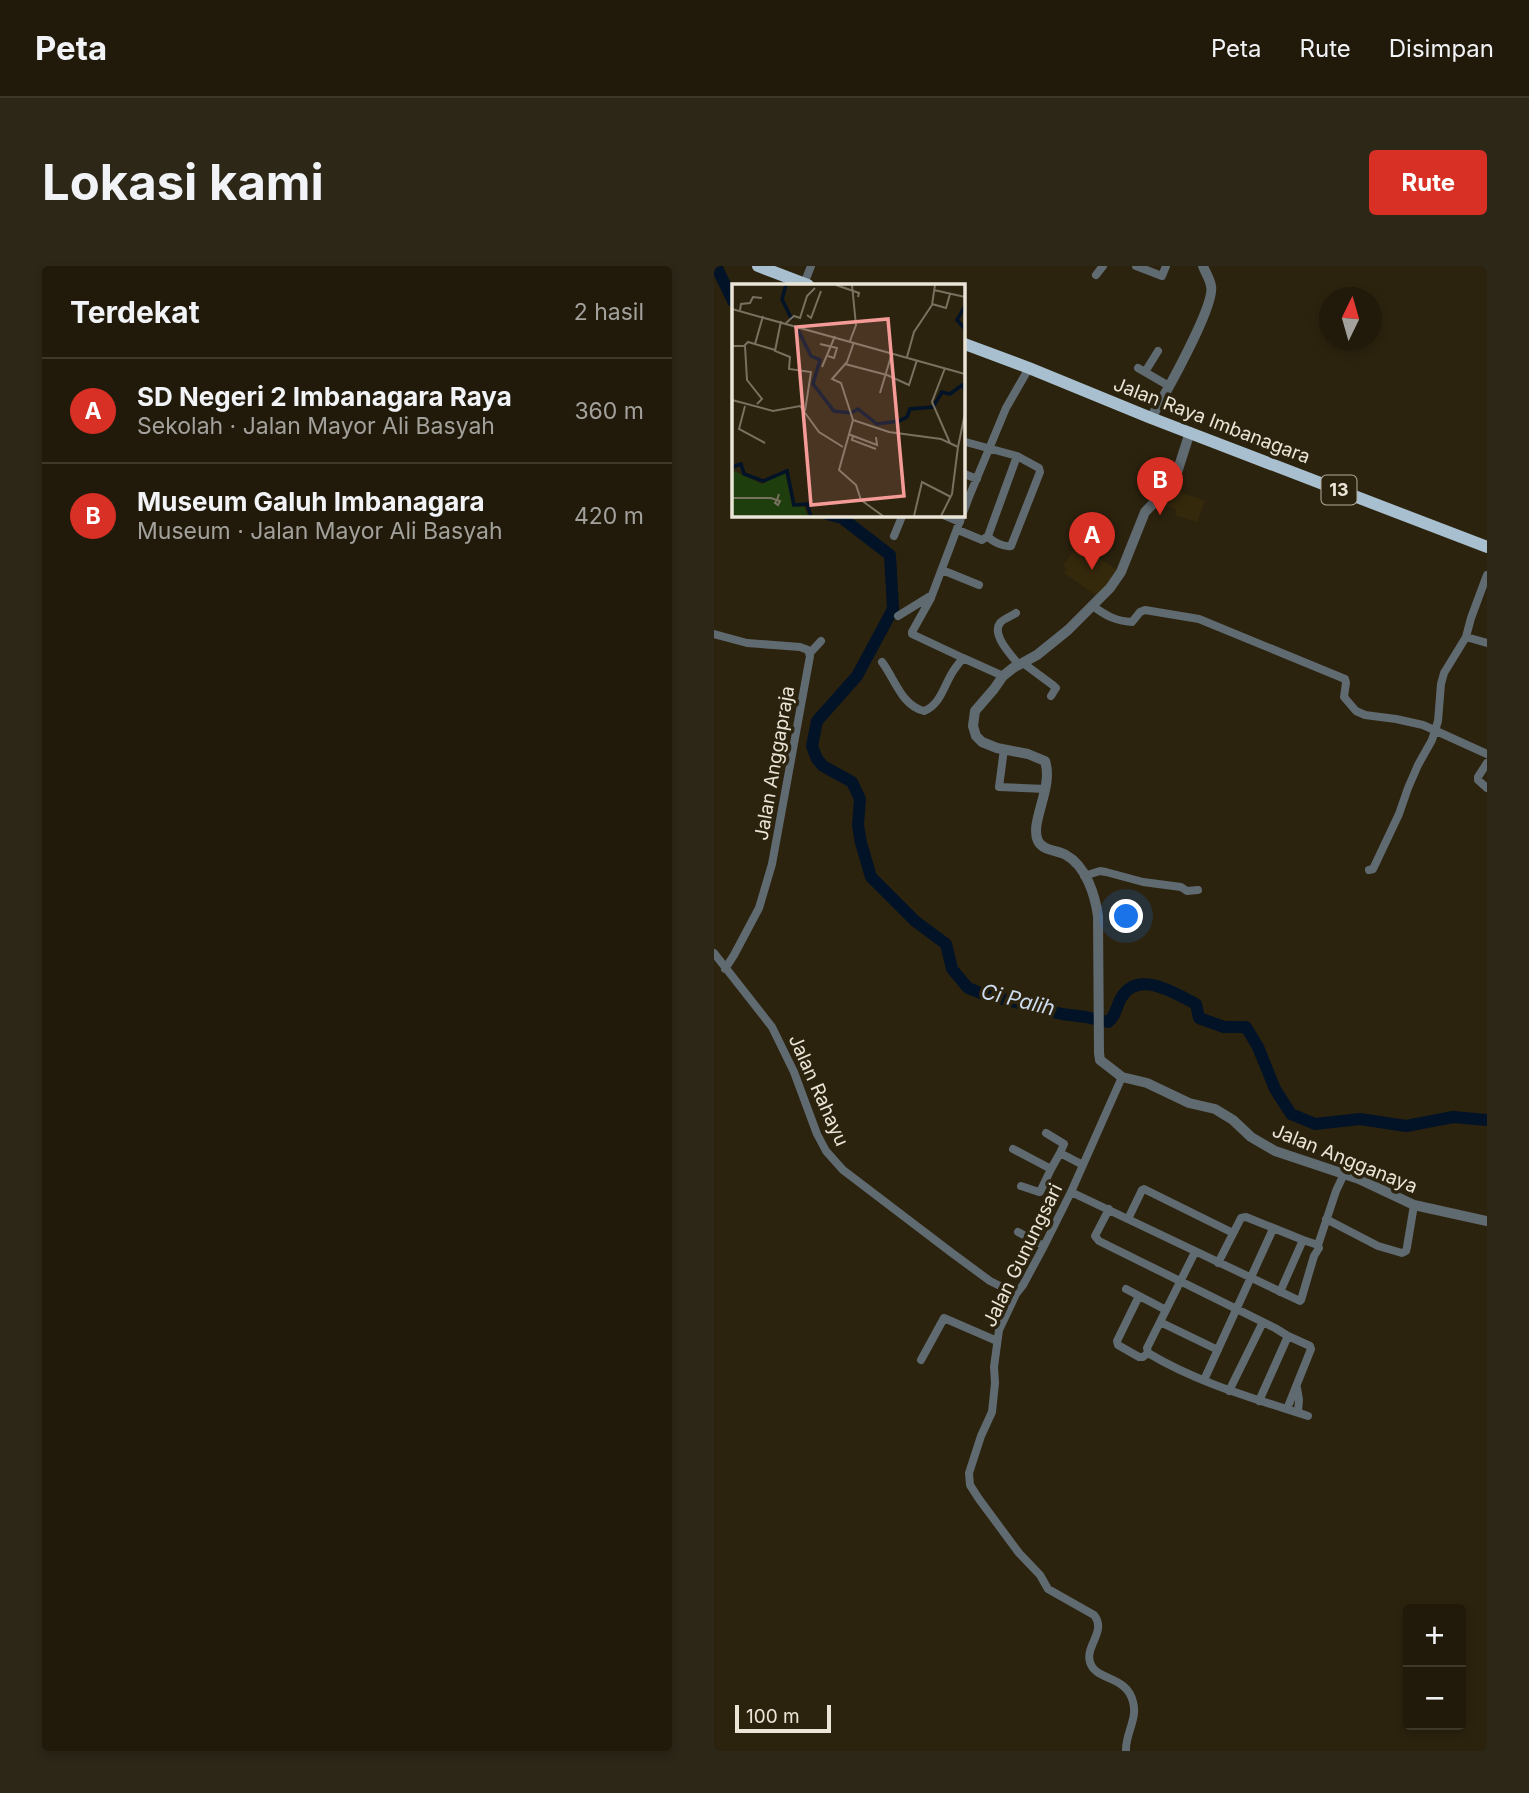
<!DOCTYPE html>
<html lang="id">
<head>
<meta charset="utf-8">
<style>
  body { margin:0; font-family:Inter,sans-serif; background:#2d2718; color:#f1f3f6 }
  .controls { position:absolute; right:21px; bottom:21px; display:grid; overflow:hidden; border-radius:7px; box-shadow:0 4px 10px #0003 }
  .controls button { width:63px; height:63px; display:grid; place-items:center; padding:0; border:0; border-bottom:2px solid #3e382b; background:#211a0a; color:#f1f3f6; font:35px sans-serif }
  .compass { position:absolute; left:605px; top:21px; width:63px; height:63px; border-radius:50%; background:#211a0a; box-shadow:0 4px 10px #0003; rotate:5deg }
  .scale { position:absolute; left:21px; bottom:18px; width:96px; box-sizing:border-box; padding-left:7px; border:4px solid #ebe5d8; border-top:0; font-size:19px; line-height:24px; white-space:nowrap; color:#ebe5d8; -webkit-text-stroke:5px #2c230e; paint-order:stroke }
  .you { position:absolute; left:413px; top:651px; width:24px; height:24px; margin:-18px; border:5px solid #fff; border-radius:50%; background:#1a73e8; box-shadow:0 0 0 10px #1a73e833 }
  .badge { display:grid; place-items:center; width:46px; height:46px; border-radius:50%; background:#d93025; color:#fff; font-size:23px; font-weight:700 }
  .pin { position:absolute; translate:-50% -58px; filter:drop-shadow(0 2px 4px #0008) }
  .pin::after { content:''; position:absolute; top:37px; width:24px; height:21px; background:inherit; clip-path:polygon(0 0,100% 0,50% 100%) }
  .list { margin:0; padding:0; list-style:none }
  h2 { display:flex; justify-content:space-between; align-items:center; height:91px; margin:0; padding:0 28px; font-size:30px }
  h2 small { font-size:23px; font-weight:400; color:#a2a19c }
  .list li { display:grid; grid-template-columns:46px 1fr auto; gap:21px; align-items:center; box-sizing:border-box; height:105px; padding:0 28px; border-top:2px solid #3e382b }
  .list b { display:block; font-size:26px; white-space:nowrap }
  .list p { margin:0; font-size:23px; white-space:nowrap; color:#a2a19c }
  .list em { font-size:23px; font-style:normal; color:#a2a19c }
  .map { position:relative; flex:none; width:773px; height:1485px; overflow:hidden; border-radius:7px }
  header { display:flex; align-items:center; gap:42px; box-sizing:border-box; height:98px; padding:0 35px; background:#211a0a; border-bottom:2px solid #3e382b }
  header strong { font-size:33px }
  nav { display:flex; gap:38px; margin-inline-start:auto; font-size:24px }
  .intro { display:flex; align-items:center; justify-content:space-between; box-sizing:border-box; height:168px; padding:0 42px }
  h1 { margin:0; font-size:49px }
  .button { padding:18px 32px; border-radius:7px; background:#d93025; color:#fff; font-size:24px; font-weight:700 }
  main { display:flex; gap:42px; padding:0 42px }
  aside { flex:1; background:#211a0a; border-radius:7px; box-shadow:0 4px 10px #0003 }
  .map>svg:first-child { display:block }
  .built { fill:#35290c }
  .lines { fill:none; stroke-linecap:round; stroke-linejoin:round }
  .river { stroke:#021227; stroke-width:12 }
  .minor { stroke:#606a71; stroke-width:8 }
  .tertiary { stroke:#606a71; stroke-width:10 }
  .trunk { stroke:#a7bfce; stroke-width:12 }
  .labels { text-anchor:middle; stroke-width:7; stroke-linejoin:round; paint-order:stroke }
  .shield { fill:#2c230e; stroke:#b2ab9b; stroke-width:2 }
  .shield-label { font-size:18px; font-weight:bold; fill:#ebe5d8 }
  .street-label { font-size:19px; fill:#ebe5d8; stroke:#2c230e }
  .water-label { font-size:21px; font-style:italic; fill:#cddcef; stroke:#2c230e }
  .inset-river { fill:none; stroke:#021227; stroke-width:3.5 }
  .inset-road { fill:none; stroke:#78715f; stroke-width:2 }
  .view { fill:#f59b97; fill-opacity:0.15; stroke:#f59b97; stroke-width:3.5 }
  .inset-edge { fill:none; stroke:#ebe5d8; stroke-width:3.5 }
</style>
</head>
<body>
<header>
<strong>Peta</strong>
<nav><a>Peta</a><a>Rute</a><a>Disimpan</a></nav>
</header>
<div class="intro"><h1>Lokasi kami</h1><a class="button">Rute</a></div>
<main>
<aside>
<h2>Terdekat<small>2 hasil</small></h2>
<ul class="list">
<li><span class="badge">A</span><div><b>SD Negeri 2 Imbanagara Raya</b><p>Sekolah · Jalan Mayor Ali Basyah</p></div><em>360 m</em></li>
<li><span class="badge">B</span><div><b>Museum Galuh Imbanagara</b><p>Museum · Jalan Mayor Ali Basyah</p></div><em>420 m</em></li>
</ul>
</aside>
<div class="map">
<svg width="773" height="1485" viewBox="0 0 773 1485">
  <rect width="100%" height="100%" fill="#2c230e"/>
  <path class="built" d="M456,223L491,235L483,256L461,249L462,243L444,237Z
    M364,278L403,304L396,316L383,330L350,307L353,303L349,300Z"/>
  <g class="lines">
    <path class="river" d="M2,0L19,35
      M113,248L128,252L176,289L179,343L143,410L103,455L98,480L103,493L109,500L138,516L146,533L144,559L147,577L157,611L201,655L232,678L238,703L254,722L269,728L348,748L372,751L394,756C402,750 402,741 407,732C424,703 460,727 482,738L485,752L510,761H532L544,781L561,823L577,848L601,858L646,853L692,860L739,851L773,854"/>
    <path class="minor" d="M422,0L448,10L452,0
      M382,9L389,0
      M90,18L97,0
      M424,102L455,120
      M431,106L444,85
      M248,207L263,213
      M227,248L246,256
      M244,264L268,274L274,270C278,276 290,281 297,280L326,206L325,202L303,190L248,175
      M180,270L189,248
      M274,270L303,190
      M228,304L265,319
      M217,332L198,366V368L249,392
      M379,340C392,350 402,355 418,356L426,346L431,344L485,353L631,413L632,417L630,431L642,445L651,449L682,453L709,459L773,488
      M302,347C298,350 289,353 286,357C277,369 298,390 305,399
      M184,350L218,329L255,231L292,142L315,102
      M0,368L33,377L86,381L94,384L96,390L58,598L45,642L20,689L11,703
      M752,371L773,377
      M96,387L107,375
      M168,396C181,413 187,439 210,445C226,439 230,420 238,407C241,402 245,397 249,392L289,410
      M309,397L340,420L342,422L337,430
      M290,483L285,521L332,523
      M773,497L764,511V514L773,522
      M655,604L659,603L685,548L694,522L704,499L718,474L724,455L727,418L730,407L752,371L757,352L773,309
      M370,610L386,605L392,606L429,616L467,621L473,625L484,624
      M0,687L58,761L80,806L103,868L112,885L129,904L238,987L276,1015L302,1028
      M408,811L357,926L330,980L309,1019L302,1028L285,1064L280,1101L281,1117L278,1146L267,1170L255,1207L256,1219L265,1233L305,1287L326,1309L334,1323L380,1349C393,1365 371,1380 376,1396C381,1415 413,1409 419,1436C424,1453 411,1468 412,1485
      M332,867L350,878L346,887
      M299,883L337,903L346,887L369,899
      M307,920L325,926H326L337,903
      M357,926L586,1035L587,1034L600,990L605,982L604,979L589,974
      M395,943L381,970L385,975L561,1062L574,1070
      M414,953L428,924L430,923L519,967
      M612,953L664,980L688,987L692,985L693,981L700,939
      M304,966L330,980
      M604,979L622,925L630,908
      M504,997L527,952L532,951L589,974L566,1026
      M412,1023L452,1044
      M425,1030L403,1075L404,1079L425,1091H429L434,1087
      M446,1056L504,1084
      M434,1087C484,1117 539,1132 594,1150
      M434,1087L433,1082L481,986
      M207,1094L230,1052L283,1075
      M490,1114L559,963
      M583,1122L585,1134L584,1146
      M515,1125L549,1056
      M545,1135L574,1070L596,1080L597,1083L573,1143"/>
    <path class="tertiary" d="M437,152C449,132 502,39 497,20C496,13 491,6 489,0
      M476,166L460,216L431,246L407,306L396,322L354,364L323,389L299,402L289,410L280,423L261,445L259,460L262,470L268,476L283,482L314,488L331,495C340,521 315,557 324,575C329,585 343,584 352,589C372,600 381,629 384,650L385,787L386,794L408,811L433,817L475,837L501,843L519,854L537,871L561,885L645,913L700,939L773,955"/>
    <path class="trunk" d="M44,0L94,19
      M248,77L315,102L437,152L773,281"/>
  </g>
  <g class="labels">
    <rect class="shield" x="607.5" y="209.5" width="35" height="29" rx="5"/>
    <g class="shield-label">
      <text x="625" y="230">13</text>
    </g>
    <g class="street-label">
      <text transform="translate(498 154) rotate(21)" y="7">Jalan Raya Imbanagara</text>
      <text transform="translate(60 497) rotate(-80)" y="7">Jalan Anggapraja</text>
      <text transform="translate(105 824) rotate(66)" y="7">Jalan Rahayu</text>
      <text transform="translate(631 892) rotate(22)" y="7">Jalan Angganaya</text>
      <text transform="translate(308 989) rotate(-64)" y="7">Jalan Gunungsari</text>
    </g>
    <g class="water-label">
      <text transform="translate(304 734) rotate(14)" y="7">Ci Palih</text>
    </g>
  </g>
  <g transform="translate(18 18)">
    <rect width="233" height="233" fill="#2c230e"/>
    <path d="M0,186L30,200L53,188L60,222L72,223L76,232H0Z" fill="#1e3e0d"/>
    <path class="inset-river" d="M54,1L50,15L60,36M233,22L225,36L233,45M66,46L79,72L88,76L81,100L102,127L119,129L126,125L145,140L167,137L175,133L178,125L201,123L210,108L218,110L230,101L233,106M0,183L9,180L12,190L31,197L55,187L62,221L75,220L79,232"/>
    <path class="inset-road" d="M104,1L127,9L126,13M202,6L233,13M200,20L214,24L218,10M0,25L233,90M8,26L9,20L18,19L21,13L30,14M75,31L79,34L89,7M49,37L43,67L58,73L57,85L79,88L73,127M54,39L62,32L68,34L75,12L83,4M118,57L124,41L120,1M23,60L31,32M88,60L105,64L102,74L96,72M0,62H12L16,58L43,66M13,62L15,96L30,115L25,120M175,73L182,48L200,21L203,1M113,80L155,91M90,83L103,52M213,84L200,118L218,159M155,91L177,101L185,76M148,109L160,69M0,116L41,127L68,122L87,148L111,163M13,122L7,145L33,159M121,136L107,186L124,201L129,216L151,232M121,136L157,148L209,155L226,163M121,136L109,99L100,95L115,78L122,58M116,150L145,161L144,153M121,152L120,156L144,165M226,163L233,129M0,214H39L48,217L46,221L43,219L45,216L47,210M182,232L190,198L219,213M209,232L220,210L226,163"/>
    <path class="view" d="M156,35L172,212L79,221L64,43Z"/>
    <rect width="233" height="233" class="inset-edge"/>
  </g>
</svg>
<div class="controls">
<button>+</button>
<button>−</button>
</div>
<svg class="compass" viewBox="-18 -18 36 36"><path d="M0-13l5 13h-10z" fill="#e53935"/><path d="M0 13l5-13h-10z" fill="#a2a19c"/></svg>
<div class="scale">100 m</div>
<div class="you"></div>
<div class="pin badge" style="left:378px;top:304px">A</div>
<div class="pin badge" style="left:446px;top:249px">B</div>
</div>
</main>
</body>
</html>
